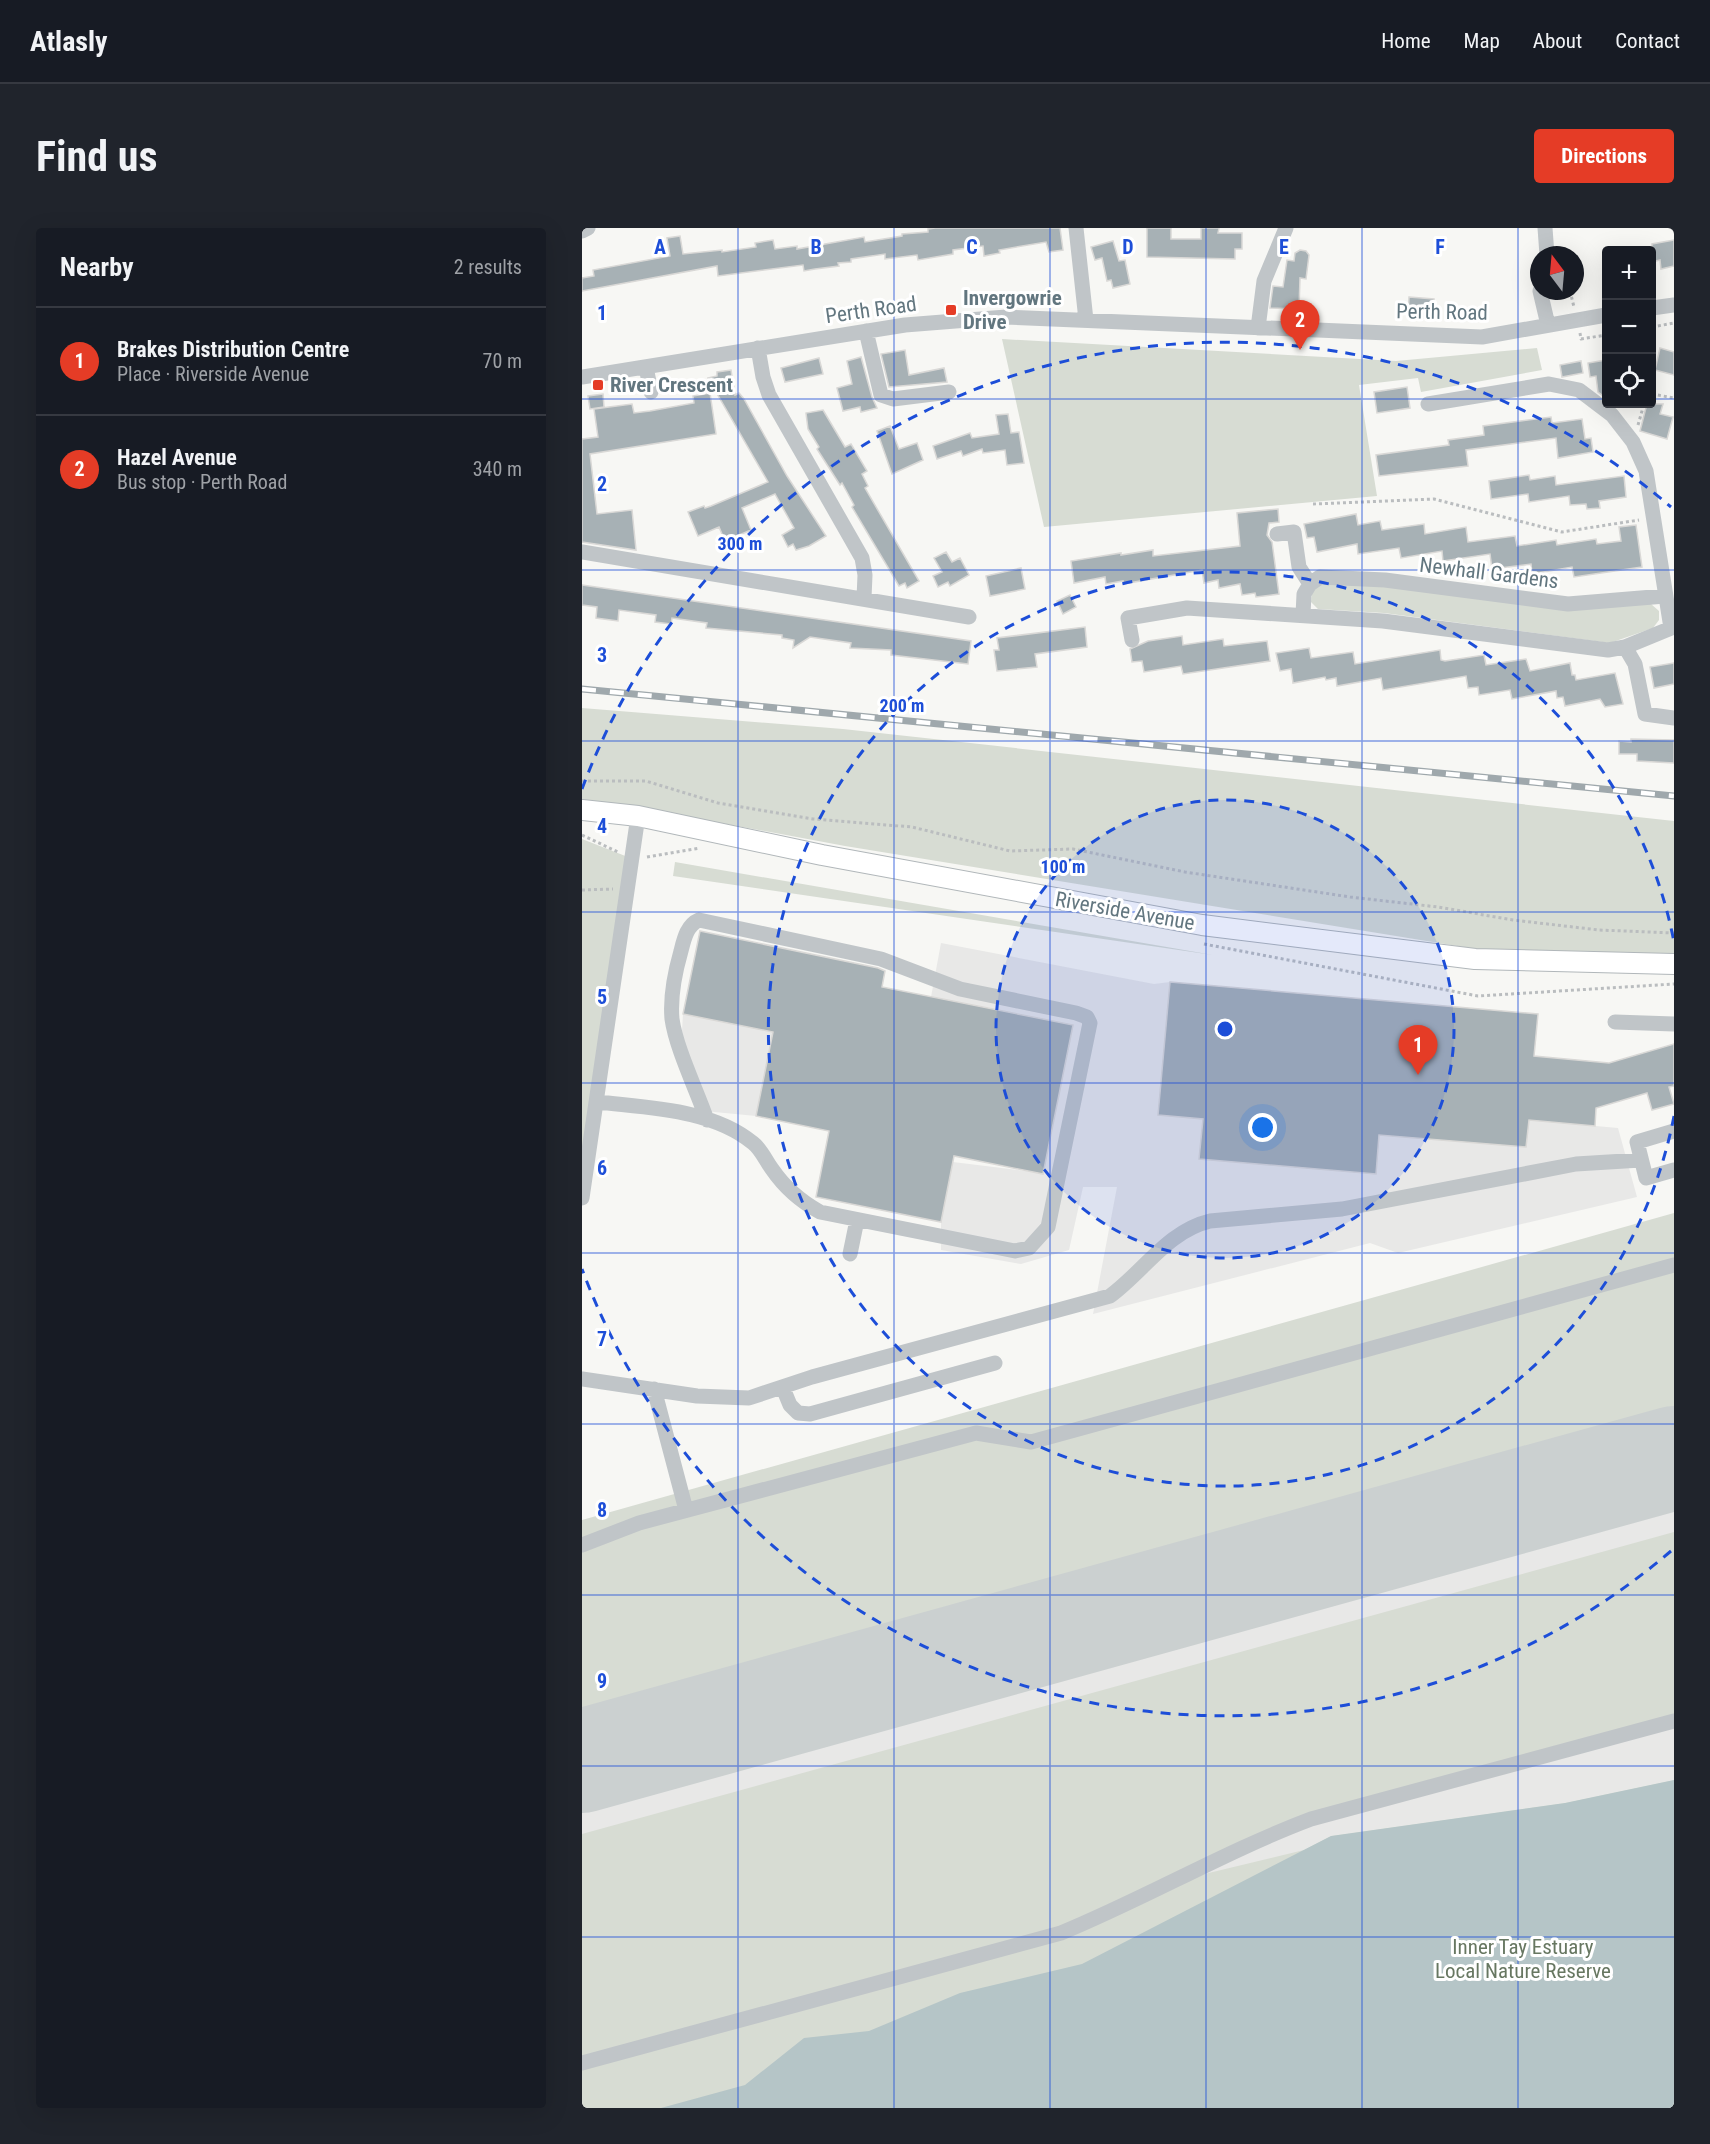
<!DOCTYPE html>
<html lang="en">
<head>
<meta charset="utf-8">
<style>
  body { margin:0; font-family:"Roboto Condensed",sans-serif; background:#20242c; color:#f1f3f6 }
  .controls { position:absolute; right:18px; top:18px; display:grid; overflow:hidden; border-radius:6px; box-shadow:0 6px 24px #0002 }
  .controls button { width:54px; height:54px; display:grid; place-items:center; padding:0; border:0; border-bottom:2px solid #363941; background:#171b24; color:#f1f3f6; font:30px sans-serif }
  .compass { position:absolute; left:948px; top:18px; width:54px; height:54px; border-radius:50%; background:#171b24; box-shadow:0 6px 24px #0002; rotate:344deg }
  .you { position:absolute; left:681px; top:900px; width:21px; height:21px; margin:-15px; border:4px solid #fff; border-radius:50%; background:#1a73e8; box-shadow:0 0 0 9px #1a73e833 }
  .badge { display:grid; place-items:center; width:39px; height:39px; border-radius:50%; background:#e53c26; color:#fff; font-size:20px; font-weight:700 }
  .pin { position:absolute; translate:-50% -50px; filter:drop-shadow(0 2px 3px #0008) }
  .pin::after { content:''; position:absolute; top:32px; width:21px; height:18px; background:inherit; clip-path:polygon(0 0,100% 0,50% 100%) }
  .list { margin:0; padding:0; list-style:none }
  h2 { display:flex; justify-content:space-between; align-items:center; height:78px; margin:0; padding:0 24px; font-size:26px }
  h2 small { font-size:20px; font-weight:400; color:#9ea1a6 }
  .list li { display:grid; grid-template-columns:39px 1fr auto; gap:18px; align-items:center; box-sizing:border-box; height:108px; padding:0 24px; border-top:2px solid #363941 }
  .list b { display:block; font-size:22px; white-space:nowrap }
  .list p { margin:0; font-size:20px; white-space:nowrap; color:#9ea1a6 }
  .list em { font-size:20px; font-style:normal; color:#9ea1a6 }
  .icon { flex:none; width:33px; height:33px; fill:none; stroke:currentColor; stroke-width:2; stroke-linecap:round; stroke-linejoin:round }
  .map { position:relative; flex:none; width:1092px; height:1880px; overflow:hidden; border-radius:6px }
  header { display:flex; align-items:center; gap:36px; box-sizing:border-box; height:84px; padding:0 30px; background:#171b24; border-bottom:2px solid #363941 }
  header strong { font-size:28px }
  nav { display:flex; gap:33px; margin-inline-start:auto; font-size:21px }
  .intro { display:flex; align-items:center; justify-content:space-between; box-sizing:border-box; height:144px; padding:0 36px }
  h1 { margin:0; font-size:42px }
  .button { padding:15px 27px; border-radius:6px; background:#e53c26; color:#fff; font-size:21px; font-weight:700 }
  main { display:flex; gap:36px; padding:0 36px }
  aside { flex:1; background:#171b24; border-radius:6px; box-shadow:0 6px 24px #0002 }
  .map>svg:first-child { display:block }
  .built { fill:#e8e8e7 }
  .green { fill:#d7dcd3 }
  .water { fill:#b5c5c7 }
  .lines { fill:none; stroke-linecap:round; stroke-linejoin:round }
  .runway { stroke:#cbd0d0; stroke-width:104 }
  .building { fill:#a7b1b5; stroke:#d9d8d6; stroke-width:1.5 }
  .major-casing { stroke:#b1b7ba; stroke-width:22 }
  .path { stroke:#babdbf; stroke-width:3; stroke-dasharray:3 3; stroke-linecap:butt }
  .minor { stroke:#c0c5c8; stroke-width:15 }
  .major { stroke:#fff; stroke-width:20 }
  .rail-casing { stroke:#9fa8ac; stroke-width:7 }
  .rail { stroke:#fff; stroke-width:4.5; stroke-dasharray:14; stroke-linecap:butt }
  .grid { fill:none; stroke:#1d4ed8; stroke-width:1.5; stroke-opacity:0.55 }
  .ring { fill:none; stroke:#1d4ed8; stroke-width:3; stroke-dasharray:10 8 }
  .poi-dot { fill:#e53c26; stroke:#fff; stroke-width:2 }
  .labels { text-anchor:middle; stroke-width:6; stroke-linejoin:round; paint-order:stroke }
  .poi-label { font-size:21px; font-weight:bold; fill:#62767f; stroke:#fff; text-anchor:start }
  .street-label { font-size:21px; fill:#62767f; stroke:#fff }
  .park-label { font-size:21px; fill:#677761; stroke:#fff }
  .grid-label { font-size:20px; text-anchor:middle; font-weight:bold; fill:#1d4ed8; stroke:#fff; stroke-width:6; stroke-linejoin:round; paint-order:stroke }
  .centre { fill:#1d4ed8; stroke:#fff; stroke-width:3 }
  .ring-label { font-size:18px; text-anchor:middle; font-weight:bold; fill:#1d4ed8; stroke:#fff; stroke-width:6; stroke-linejoin:round; paint-order:stroke }
</style>
</head>
<body>
<header>
<strong>Atlasly</strong>
<nav><a>Home</a><a>Map</a><a>About</a><a>Contact</a></nav>
</header>
<div class="intro"><h1>Find us</h1><a class="button">Directions</a></div>
<main>
<aside>
<h2>Nearby<small>2 results</small></h2>
<ul class="list">
<li><span class="badge">1</span><div><b>Brakes Distribution Centre</b><p>Place · Riverside Avenue</p></div><em>70 m</em></li>
<li><span class="badge">2</span><div><b>Hazel Avenue</b><p>Bus stop · Perth Road</p></div><em>340 m</em></li>
</ul>
</aside>
<div class="map">
<svg width="1092" height="1880" viewBox="0 0 1092 1880">
  <rect width="100%" height="100%" fill="#f7f7f4"/>
  <path class="built" d="M359,715L572,756L588,754L576,887L621,891L617,930L794,945L797,907L944,919L947,892L1036,900L1055,969L816,1025L788,1015L511,1086L535,959H501L487,1022L439,1036L359,1022V994L371,934L461,945L491,797L349,769Z
    M101,786L191,804L174,888L122,883L99,820Z
    M1092,988V1552L983,1575L749,1608L605,1682L0,1849V1301Z"/>
  <path class="green" d="M420,111L814,133L955,120L960,142L839,164L836,150L777,157L795,268L462,299Z
    M740,354L1069,376L1077,383V392L1071,400L1028,415L802,385L736,381L729,374L730,362Z
    M0,480L261,501L1092,593V727L900,722L263,618L69,582L0,573Z
    M0,611L51,631L0,970Z
    M93,634L631,727L91,648Z
    M1092,985V1230L1063,1237L1039,1224H1028L979,1238L958,1265L635,1356L607,1340L543,1358L547,1375L539,1382L22,1529L0,1516V1292Z
    M1092,1304V1489L729,1586L581,1656L722,1622L749,1608L983,1575L1092,1552V1880H0V1606Z"/>
  <path class="water" d="M1092,1552V1880H79L163,1857L222,1810L287,1803L378,1765L500,1736L749,1608L983,1575Z"/>
  <g class="lines">
    <path class="runway" d="M0,1533L1092,1230"/>
  </g>
  <path class="building" d="M353,0H478L481,22L467,24L464,14L417,22L418,25L402,28L401,18L371,22V26L336,32L335,27L303,31V26L269,31V34L256,35L257,38L233,41L222,43L221,37L136,48L135,38L0,63V50L12,48L11,42L88,28L85,10L98,8L101,26L140,22V24L174,19L173,15L191,12L193,21L215,18V21L282,9L283,14L320,8V6L346,4V1Z
    M565,0H589V11H619V0H637L636,5H660V21H653V31L565,29Z
    M1092,12V38L1079,41L1078,32L1070,34V16Z
    M531,13L537,33L543,32L548,56L531,60L529,52L525,53L520,30L513,32L509,19Z
    M718,22L724,23L727,27L724,51L718,50L717,81L688,80L691,58L701,59L705,32L712,33L713,25Z
    M827,69L852,71L851,91L826,89Z
    M1078,120L1092,124V147L1073,142Z
    M323,122L327,147L362,140L365,154L307,159L299,126Z
    M279,129L290,169L295,180L279,184L278,179L261,183L255,160L270,156L265,133Z
    M237,130L241,146L203,154L199,140Z
    M1024,132V170L1016,164L1014,148L1008,149L1006,135Z
    M999,133L1001,145L980,149L978,137Z
    M149,142L153,167L157,165L162,171L205,248L244,308L227,318L214,322L211,316L206,319L200,307L212,300L193,266L160,280L169,302L143,313L137,299L116,308L106,284L122,278L123,280L129,278L186,254L126,150L135,148V144Z
    M825,159L828,180L795,185L792,164Z
    M128,165L134,206L8,226L15,286L50,282L54,322L0,314V211L16,209L12,181L50,176L52,185L68,183L112,175L111,168Z
    M21,166L22,179L8,181L6,168Z
    M1065,176H1081L1078,186L1091,189L1085,211L1058,203Z
    M241,182L263,219L269,216L285,243L280,246L286,258L283,260L337,353L325,360L323,355L317,358L270,279L272,277L260,255L258,257L235,221L237,219L226,201L224,185Z
    M426,186L429,205L437,204L442,235L425,237L423,222L401,225L400,221L381,228L379,223L355,231L351,218L388,205L390,210L417,206L414,187Z
    M969,189L970,195L1000,191L1003,211L1009,210L1011,224L976,230L974,210L884,222L886,238L797,248L794,227L867,217L866,212L902,207L901,198Z
    M308,198L317,221L335,215L341,232L310,246L295,203Z
    M947,247L948,252L973,248L974,257L1042,248L1044,269L1017,273L1018,280L1005,281L1004,276L988,277L987,268L947,274L946,266L909,271L907,253Z
    M696,281L697,294L687,295L685,307L690,314L697,366L674,369L673,365L660,367L658,356L637,360L636,352L622,355L620,342L541,356V353L524,356L523,349L492,355L489,333L539,325V327L571,322V328L658,318L655,285Z
    M774,286L776,297L798,293L800,302L842,296L843,306L884,299L886,314L933,308L935,318L974,312L975,317L1014,311L1015,316L1039,313L1037,299L1054,297L1060,339L992,349L990,339L950,346L949,336L910,341L908,326L861,333L860,323L819,330L817,320L776,326L775,316L735,324L732,309L725,310L722,296Z
    M364,324L370,334L378,330L387,347L368,358L366,354L356,359L351,348L360,344L352,330Z
    M439,340L443,361L408,368L404,348Z
    M0,357L389,413L386,436L309,427V422L268,420L269,415L228,409L211,420L212,412L200,410V407L124,400L125,395L90,390L89,396L73,394L74,387L37,382L36,393L14,390L15,379L0,377Z
    M488,367L494,379L481,386L475,373Z
    M503,399L505,419L453,426L455,439L415,443L412,422H417L415,410Z
    M600,408L601,417L641,411L642,418L685,413L688,433L601,446L599,438L562,444L560,433L550,434L548,421L566,413Z
    M727,420L729,430L771,424L773,436L858,422L859,432L863,433L902,427L904,437L944,431L948,443L988,435L990,447H993L994,452L1033,445L1041,476L1023,479L1018,471L983,478L981,469L975,470L974,463L930,471L928,462L897,467L896,459L886,460L884,448L801,462L799,450L755,458L754,450L744,452L743,449L711,455L709,441L698,443L694,425Z
    M1092,435V456L1072,460L1068,439Z
    M1049,511L1092,512V535L1055,533V526H1037V513L1049,514Z
    M118,703L296,740L303,743L300,759L491,797L461,946L372,928L359,994L234,969L247,903L174,888L191,804L101,786Z
    M588,754L956,786L952,828L1027,835L1092,816V858L1087,859L1092,876L1070,882L1065,865L1014,880L1013,898L947,892L944,919L797,907L794,946L617,931L621,891L576,887Z"/>
  <g class="lines">
    <defs>
      <path id="major" d="M0,582L56,588L240,627L620,697L893,731L1092,736"/>
    </defs>
    <use href="#major" class="major-casing"/>
    <path class="path" d="M988,63L992,79
      M1070,99L1092,95
      M998,105L999,111L1024,107
      M1070,166L1092,170
      M1056,197L1062,176
      M731,276L852,271L980,304L1057,292
      M0,553H64L136,575L231,591L330,599L428,623L491,621L603,644L768,669L856,679L931,692L1017,702L1092,705
      M0,607L36,624
      M65,629L118,620
      M0,662L31,661
      M622,716L896,768L1092,756"/>
    <path class="minor" d="M494,0L504,92
      M963,0L965,27
      M0,3L6,0
      M958,63L966,97
      M1070,80L1092,77
      M676,100L682,53L704,0
      M284,103L299,167L311,171L367,164
      M176,120L181,149L187,167L280,330L283,347L282,370
      M64,139L69,164
      M0,149L323,97L424,89L900,109L1024,87
      M846,176L967,156L997,162L1030,187L1051,214L1064,243L1089,400
      M695,306L712,304L717,339L728,356
      M0,324L387,389
      M721,387L722,366L728,356L738,349L803,352L986,376L1083,368
      M550,412L546,390L605,380L801,393L1026,422L1043,419L1092,399
      M1043,419L1053,436L1063,486L1092,490
      M1033,794L1092,796
      M16,874C66,880 130,881 171,915C179,921 184,933 190,941C203,960 218,973 238,984L433,1023L447,1020L466,999L508,795L505,789L494,785L378,761L299,731L117,692C105,697 102,711 99,723C93,744 88,769 90,791C94,820 115,863 125,892
      M1092,903L1055,914L1064,950L1092,942
      M0,970L56,588
      M268,1026L275,992
      M0,1151L115,1168L167,1170L230,1149L528,1068C562,1043 586,1003 628,993L760,981L994,936L1059,932
      M201,1160L208,1177L216,1185L228,1186L413,1135
      M72,1161L104,1282
      M0,1317L57,1295L394,1205L449,1214L1092,1037
      M0,1835L479,1705C564,1670 644,1623 729,1591L1092,1493"/>
    <use href="#major" class="major"/>
    <defs>
      <path id="rail" d="M0,461L1092,568"/>
    </defs>
    <use href="#rail" class="rail-casing"/>
    <use href="#rail" class="rail"/>
  </g>
  <path class="grid" d="M156,0V1880M312,0V1880M468,0V1880M624,0V1880M780,0V1880M936,0V1880M0,171H1024M1070,171H1092M0,342H1092M0,513H1092M0,684H1092M0,855H1092M0,1025H1092M0,1196H1092M0,1367H1092M0,1538H1092M0,1709H1092"/>
  <circle cx="643" cy="801" r="229" fill="#1d4ed8" fill-opacity=".12"/>
  <g class="ring">
    <circle cx="643" cy="801" r="229"/>
    <path d="M1092 888A457 457 0 1 1 1092 714"/>
    <path d="M1089 1323A686 686 0 0 1 0 1041M0 561A686 686 0 0 1 1089 279"/>
  </g>
  <g class="poi-dot">
    <rect x="363" y="76" width="12" height="12" rx="3"/>
    <rect x="10" y="151" width="12" height="12" rx="3"/>
  </g>
  <g class="labels">
    <g class="poi-label">
      <text x="381" y="77">Invergowrie<tspan x="381" dy="24">Drive</tspan></text>
      <text x="28" y="164">River Crescent</text>
    </g>
    <g class="street-label">
      <text transform="translate(289 82) rotate(-8)" y="7">Perth Road</text>
      <text transform="translate(860 84) rotate(1)" y="7">Perth Road</text>
      <text transform="translate(907 345) rotate(7)" y="7">Newhall Gardens</text>
      <text transform="translate(543 683) rotate(10)" y="7">Riverside Avenue</text>
    </g>
    <g class="park-label">
      <text x="941" y="1726">Inner Tay Estuary<tspan x="941" dy="24">Local Nature Reserve</tspan></text>
    </g>
  </g>
  <g class="grid-label">
    <text x="78" y="26">A</text>
    <text x="234" y="26">B</text>
    <text x="390" y="26">C</text>
    <text x="546" y="26">D</text>
    <text x="702" y="26">E</text>
    <text x="858" y="26">F</text>
    <text x="20" y="92">1</text>
    <text x="20" y="263">2</text>
    <text x="20" y="434">3</text>
    <text x="20" y="605">4</text>
    <text x="20" y="776">5</text>
    <text x="20" y="947">6</text>
    <text x="20" y="1118">7</text>
    <text x="20" y="1289">8</text>
    <text x="20" y="1460">9</text>
  </g>
  <circle cx="643" cy="801" r="9" class="centre"/>
  <g class="ring-label">
    <text x="158" y="322">300 m</text>
    <text x="320" y="484">200 m</text>
    <text x="481" y="645">100 m</text>
  </g>
</svg>
<div class="controls">
<button>+</button>
<button>−</button>
<button><svg class="icon" aria-label="locate" viewBox="0 0 24 24"><circle cx="12" cy="12" r="6"/><path d="M12 2v4M12 18v4M2 12h4M18 12h4"/></svg></button>
</div>
<svg class="compass" viewBox="-18 -18 36 36"><path d="M0-13l5 13h-10z" fill="#e53935"/><path d="M0 13l5-13h-10z" fill="#9ea1a6"/></svg>
<div class="you"></div>
<div class="pin badge" style="left:836px;top:847px">1</div>
<div class="pin badge" style="left:718px;top:122px">2</div>
</div>
</main>
</body>
</html>
